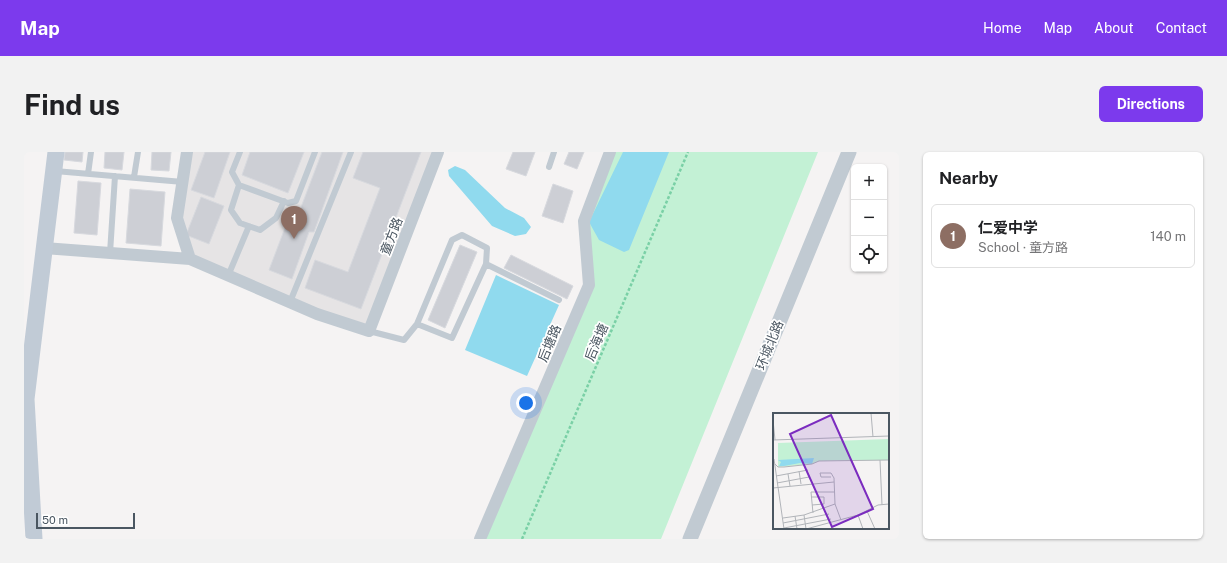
<!DOCTYPE html>
<html lang="en">
<head>
<meta charset="utf-8">
<style>
  body { margin:0; font-family:"Public Sans","Noto Sans SC",sans-serif; background:#f2f2f2; color:#202124 }
  .controls { position:absolute; right:12px; top:12px; display:grid; overflow:hidden; border-radius:6px; box-shadow:0 1px 3px #0004 }
  .controls button { width:36px; height:36px; display:grid; place-items:center; padding:0; border:0; border-bottom:1px solid #e0e0e0; background:#fff; color:#202124; font:20px sans-serif }
  .scale { position:absolute; left:12px; bottom:10px; width:99px; box-sizing:border-box; padding-left:4px; border:2px solid #4a5661; border-top:0; font-size:11px; line-height:14px; white-space:nowrap; color:#4a5661; -webkit-text-stroke:3px #fff; paint-order:stroke }
  .you { position:absolute; left:502px; top:251px; width:14px; height:14px; margin:-10px; border:3px solid #fff; border-radius:50%; background:#1a73e8; box-shadow:0 0 0 6px #1a73e833 }
  .badge { display:grid; place-items:center; width:26px; height:26px; border-radius:50%; background:#7c3aed; color:#fff; font-size:13px; font-weight:700 }
  .pin { position:absolute; translate:-50% -33px; filter:drop-shadow(0 1px 2px #0008) }
  .pin::after { content:''; position:absolute; top:21px; width:14px; height:12px; background:inherit; clip-path:polygon(0 0,100% 0,50% 100%) }
  .list { margin:0; padding:0; list-style:none }
  h2 { display:flex; justify-content:space-between; align-items:center; height:52px; margin:0; padding:0 16px; font-size:17px }
  h2 small { font-size:13px; font-weight:400; color:#757577 }
  .list li { display:grid; grid-template-columns:26px 1fr auto; gap:12px; align-items:center; box-sizing:border-box; height:64px; margin:0 8px 8px; padding:0 8px; border:1px solid #e0e0e0; border-radius:6px }
  .list b { display:block; font-size:15px; white-space:nowrap }
  .list p { margin:0; font-size:13px; white-space:nowrap; color:#757577 }
  .list em { font-size:13px; font-style:normal; color:#757577 }
  .icon { flex:none; width:22px; height:22px; fill:none; stroke:currentColor; stroke-width:2; stroke-linecap:round; stroke-linejoin:round }
  .map { position:relative; flex:none; width:875px; height:387px; overflow:hidden; border-radius:6px }
  header { display:flex; align-items:center; gap:24px; box-sizing:border-box; height:56px; padding:0 20px; background:#7c3aed; color:#fff }
  header strong { font-size:19px }
  nav { display:flex; gap:22px; margin-inline-start:auto; font-size:14px }
  .intro { display:flex; align-items:center; justify-content:space-between; box-sizing:border-box; height:96px; padding:0 24px }
  h1 { margin:0; font-size:28px }
  .button { padding:10px 18px; border-radius:6px; background:#7c3aed; color:#fff; font-size:14px; font-weight:700 }
  main { display:flex; gap:24px; padding:0 24px }
  aside { flex:1; background:#fff; border-radius:6px; box-shadow:0 1px 3px #0004 }
  .map>svg:first-child { display:block }
  .education { fill:#e6e4e5 }
  .green { fill:#c3f1d5 }
  .water { fill:#90daee }
  .building { fill:#cdcfd5; stroke:#d7d9de }
  .lines { fill:none; stroke-linecap:round; stroke-linejoin:round }
  .path { stroke:#7ad0a6; stroke-width:2.5; stroke-dasharray:3 2; stroke-linecap:butt }
  .service { stroke:#c1cad2; stroke-width:6 }
  .minor { stroke:#c1cad2; stroke-width:12 }
  .tertiary { stroke:#c1cad2; stroke-width:15 }
  .secondary { stroke:#c1cbd6; stroke-width:17 }
  .labels { text-anchor:middle; stroke-width:3.5; stroke-linejoin:round; paint-order:stroke }
  .street-label { font-size:13px; fill:#4a5661; stroke:#fff }
  .inset-road { fill:none; stroke:#b1b4b9; stroke-width:1 }
  .view { fill:#7b2cbf; fill-opacity:0.15; stroke:#7b2cbf; stroke-width:2 }
  .inset-edge { fill:none; stroke:#4a5661; stroke-width:2 }
</style>
</head>
<body>
<header>
<strong>Map</strong>
<nav><a>Home</a><a>Map</a><a>About</a><a>Contact</a></nav>
</header>
<div class="intro"><h1>Find us</h1><a class="button">Directions</a></div>
<main>
<div class="map">
<svg width="875" height="387" viewBox="0 0 875 387">
  <rect width="100%" height="100%" fill="#f5f3f3"/>
  <path class="education" d="M163,0H414L345,179L166,107L153,66Z"/>
  <path class="green" d="M586,0H794L637,387H455L565,133L560,69Z"/>
  <path class="water" d="M599,0H645L605,98L600,100L575,88L565,70Z
    M431,14L441,18L481,56L500,66L507,75L502,82L491,84L468,74L425,24L424,18Z
    M472,123L535,153L503,224L441,198Z"/>
  <path class="building" d="M41,0H59L58,10L40,8Z
    M81,0H100L98,18L80,16Z
    M128,0H147L145,19L127,18Z
    M181,0H206L190,46L167,38Z
    M226,0H280L264,41L218,23Z
    M298,0H319L290,80H285L268,127L245,118L267,60L274,63Z
    M339,0H397L337,157L281,136L291,108L324,120L356,36L329,26Z
    M489,0H511L502,24L482,17Z
    M545,0H560L553,17L540,12Z
    M54,29L77,31L73,83L50,81Z
    M529,32L549,39L539,71L518,64Z
    M106,37L141,40L137,94L102,91Z
    M177,45L200,54L185,92L162,83Z
    M436,93L453,100L421,176L404,168Z
    M487,103L549,134L543,147L480,116Z"/>
  <g class="lines">
    <path class="path" d="M498,387L664,0"/>
    <path class="service" d="M216,0L208,20L215,33L264,51L272,49L291,0
      M525,15L530,0
      M31,19L159,30
      M64,22L67,0
      M110,25L114,0
      M215,33L207,58L216,71L236,78L252,66L260,49
      M86,101L91,24
      M462,112L535,148
      M204,124L225,74
      M266,150L327,0
      M345,179L380,188L393,172L428,186L462,112L463,96L438,83L428,88L393,172"/>
    <path class="minor" d="M163,0L153,66L166,107
      M20,96L166,107L293,162L345,179L414,0
      M456,387L565,133L560,69L586,0"/>
    <path class="tertiary" d="M666,387L825,0"/>
    <path class="secondary" d="M10,387L2,247L32,0"/>
  </g>
  <g class="labels">
    <g class="street-label">
      <text transform="translate(367 84) rotate(-69)" y="5">童方路</text>
      <text transform="translate(572 190) rotate(-67)" y="5">后海塘</text>
      <text transform="translate(525 191) rotate(-67)" y="5">后塘路</text>
      <text transform="translate(745 193) rotate(-68)" y="5">环城北路</text>
    </g>
  </g>
  <g transform="translate(749 261)">
    <rect width="116" height="116" fill="#f5f3f3"/>
    <path d="M116,26V47L46,48L39,51L5,54V30Z" fill="#c3f1d5"/>
    <path d="M41,45L39,51L27,50L11,53H6L8,49L5,47Z" fill="#90daee"/>
    <path class="inset-road" d="M98,0L100,24M0,7L2,27M0,27L116,23M1,46L11,116M107,47L109,92M2,51L5,54H11L39,51L46,48L116,47M26,58L28,71M15,61L17,73M3,63L35,57M58,64H48L47,60H58L61,65L62,91L68,107M4,70L36,64M0,75L61,69M38,84H51V91L39,92M94,98L102,116M40,100L38,79H62M31,102L33,116M85,102L90,116M22,103L24,116M10,105L31,102L62,91M10,110L56,101M11,115L58,106M33,116L85,102L105,92L116,91"/>
    <path class="view" d="M58,2L100,96L59,114L17,21Z"/>
    <rect width="116" height="116" class="inset-edge"/>
  </g>
</svg>
<div class="controls">
<button>+</button>
<button>−</button>
<button><svg class="icon" aria-label="locate" viewBox="0 0 24 24"><circle cx="12" cy="12" r="6"/><path d="M12 2v4M12 18v4M2 12h4M18 12h4"/></svg></button>
</div>
<div class="scale">50 m</div>
<div class="you"></div>
<div class="pin badge" style="left:270px;top:87px;background:#8d6e63">1</div>
</div>
<aside>
<h2>Nearby<small></small></h2>
<ul class="list">
<li><span class="badge" style="background:#8d6e63">1</span><div><b>仁爱中学</b><p>School · 童方路</p></div><em>140 m</em></li>
</ul>
</aside>
</main>
</body>
</html>
